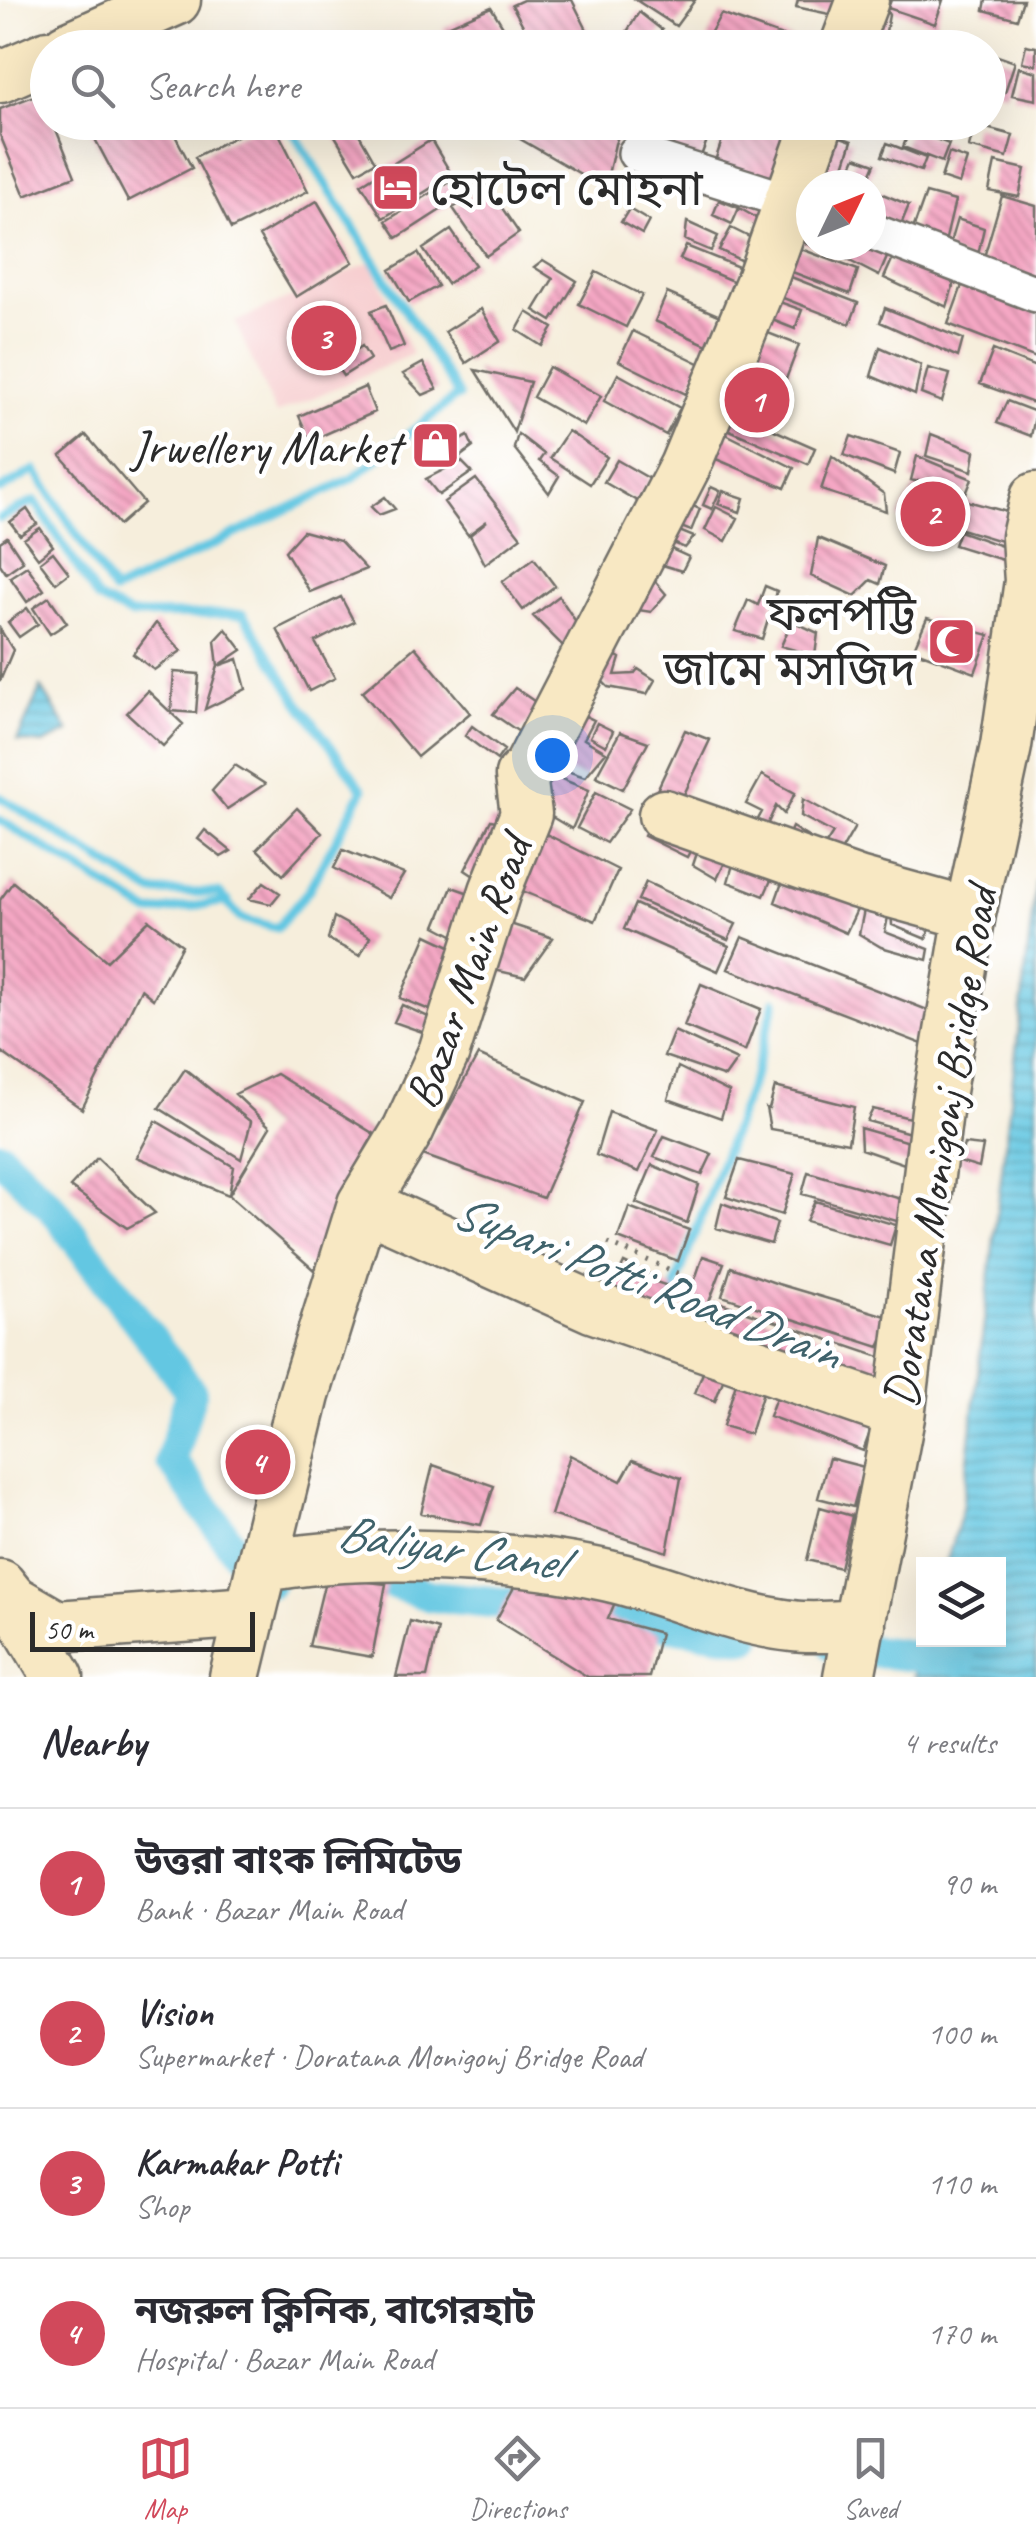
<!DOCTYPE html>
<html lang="en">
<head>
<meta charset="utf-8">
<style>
  body { margin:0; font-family:Caveat,"Noto Sans Bengali",sans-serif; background:#f2f2f3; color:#2b2b33 }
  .controls { position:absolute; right:30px; bottom:30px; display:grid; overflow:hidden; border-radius:0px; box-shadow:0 10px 40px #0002 }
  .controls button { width:90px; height:90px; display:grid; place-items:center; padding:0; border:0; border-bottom:2px solid #e1e1e2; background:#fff; color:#2b2b33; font:50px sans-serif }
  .compass { position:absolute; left:796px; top:170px; width:90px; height:90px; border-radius:50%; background:#fff; box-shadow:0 10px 40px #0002; rotate:47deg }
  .scale { position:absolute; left:30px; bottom:25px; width:225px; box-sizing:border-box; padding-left:10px; border:5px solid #2b2b2b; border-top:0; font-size:28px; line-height:35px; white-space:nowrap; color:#2b2b2b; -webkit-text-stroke:8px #fff; paint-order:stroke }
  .you { position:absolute; left:552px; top:755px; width:35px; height:35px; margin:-25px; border:8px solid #fff; border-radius:50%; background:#1a73e8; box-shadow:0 0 0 15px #1a73e833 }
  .badge { display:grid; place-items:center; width:65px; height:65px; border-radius:50%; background:#d1495b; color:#fff; font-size:32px; font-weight:700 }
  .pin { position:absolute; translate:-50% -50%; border:5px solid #fff; box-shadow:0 2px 10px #0006 }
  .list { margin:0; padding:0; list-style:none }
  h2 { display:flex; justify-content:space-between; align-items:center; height:130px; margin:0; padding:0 40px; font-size:42px }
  h2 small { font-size:32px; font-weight:400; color:#7c7c81 }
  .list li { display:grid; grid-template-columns:65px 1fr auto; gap:30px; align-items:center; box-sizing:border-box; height:150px; padding:0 40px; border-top:2px solid #e1e1e2 }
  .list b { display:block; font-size:38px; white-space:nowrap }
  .list p { margin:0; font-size:32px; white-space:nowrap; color:#7c7c81 }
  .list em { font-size:32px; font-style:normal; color:#7c7c81 }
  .icon { flex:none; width:55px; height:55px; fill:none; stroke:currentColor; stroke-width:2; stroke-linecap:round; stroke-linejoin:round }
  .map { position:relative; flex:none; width:1036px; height:1677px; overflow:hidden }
  .search { position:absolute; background:#fff; box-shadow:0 10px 40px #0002; left:30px; right:30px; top:30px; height:110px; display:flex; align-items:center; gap:25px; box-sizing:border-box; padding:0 35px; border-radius:55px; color:#7c7c81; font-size:38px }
  .sheet { height:730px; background:#fff }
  nav { display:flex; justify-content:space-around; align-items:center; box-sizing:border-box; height:140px; border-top:2px solid #e1e1e2; background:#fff; font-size:28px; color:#7c7c81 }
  nav a { display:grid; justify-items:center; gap:5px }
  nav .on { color:#d1495b }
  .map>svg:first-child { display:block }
  .built { fill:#f7cfd0 }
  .water { fill:url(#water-rules); stroke:#487986; stroke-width:2.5 }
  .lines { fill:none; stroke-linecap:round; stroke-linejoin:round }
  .stream { stroke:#64c7e2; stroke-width:9 }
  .canal { stroke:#64c7e2; stroke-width:32 }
  .building { fill:url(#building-back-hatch) }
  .street-casing { stroke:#726f69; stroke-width:40 }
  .secondary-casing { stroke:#726f69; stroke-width:55 }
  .path { stroke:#726f69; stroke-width:5; stroke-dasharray:2.5 8; stroke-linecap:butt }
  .street { stroke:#fff; stroke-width:35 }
  .secondary { stroke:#f8e8c3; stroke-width:50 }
  .labels { text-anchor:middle; stroke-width:9; stroke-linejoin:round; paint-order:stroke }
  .poi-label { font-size:48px; fill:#2b2b2b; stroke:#fff; text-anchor:end }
  .street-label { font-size:48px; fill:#2b2b2b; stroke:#fff }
  .water-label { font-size:50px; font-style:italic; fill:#3f626b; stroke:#fff }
</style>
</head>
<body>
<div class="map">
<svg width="1036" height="1677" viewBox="0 0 1036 1677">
  <defs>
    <pattern id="water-rules" width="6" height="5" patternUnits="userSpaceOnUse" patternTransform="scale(2.5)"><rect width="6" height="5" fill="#64c7e2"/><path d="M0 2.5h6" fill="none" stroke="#53a2b7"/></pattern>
    <pattern id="building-back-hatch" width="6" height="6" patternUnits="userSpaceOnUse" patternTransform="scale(2.5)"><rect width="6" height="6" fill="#f5a7c4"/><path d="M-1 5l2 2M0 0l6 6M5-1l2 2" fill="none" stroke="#c7889f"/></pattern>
  </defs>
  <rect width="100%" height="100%" fill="#fff"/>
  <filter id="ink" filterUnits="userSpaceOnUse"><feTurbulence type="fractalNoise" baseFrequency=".01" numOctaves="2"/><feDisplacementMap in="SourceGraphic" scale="20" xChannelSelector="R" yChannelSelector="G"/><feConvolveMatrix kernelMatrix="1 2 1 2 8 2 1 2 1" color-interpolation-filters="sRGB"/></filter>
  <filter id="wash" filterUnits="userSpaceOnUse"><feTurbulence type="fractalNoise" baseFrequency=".0048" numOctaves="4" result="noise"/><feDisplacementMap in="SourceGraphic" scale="40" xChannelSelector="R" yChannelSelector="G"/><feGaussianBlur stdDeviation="2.25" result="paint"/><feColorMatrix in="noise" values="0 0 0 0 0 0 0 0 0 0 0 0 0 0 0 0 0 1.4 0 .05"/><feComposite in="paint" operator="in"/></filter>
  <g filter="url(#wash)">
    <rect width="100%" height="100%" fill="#f6eedc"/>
    <path class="built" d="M371,262L412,354L276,414L235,322Z"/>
    <path class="water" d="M41,687L69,732L43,744L17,741Z
      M1036,881V1677H913L924,1640H998V1564H946L962,1509Z"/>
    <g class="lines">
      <path class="stream" d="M287,122L459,396
        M0,490L35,470L114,592L353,478L458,395
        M0,518L35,501L98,599L130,615L243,614L299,703L363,790L308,891L277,928L240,918L219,893L152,892L0,797
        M0,820L150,913L228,901
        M664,1316L755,1073L775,1001"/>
      <path class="canal" d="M0,1156L54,1210L191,1392L171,1460L257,1581L269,1582
        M342,1572L375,1577L431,1596L573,1610L746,1637
        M835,1647L960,1661"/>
    </g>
    <g id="blocks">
      <path class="building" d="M523,0H572L589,34L563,48H535L512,5Z
        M636,0H695L676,26Z
        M798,0H837L834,15L796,7Z
        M881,0L889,15L883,48H867Z
        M891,0H943L935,24L888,8Z
        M986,0H1023L1017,19L984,10Z
        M491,7L516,48H454L443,28Z
        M639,12L662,30L651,48H617Z
        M721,14L813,47V48H724L707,39Z
        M932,30L962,43L961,48H926Z
        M1026,45L1036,47V65L1022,62Z
        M989,53L1015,62L1005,92L989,87Z
        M1019,67L1036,72V100L1012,95Z
        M41,93L48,108V122H53L75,176L25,196L0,135V109Z
        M86,122H168L192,168L128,201Z
        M264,122H273L308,191L231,229L195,157Z
        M335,122H352L375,162L357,172L329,126Z
        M513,122H624L615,144L605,188L508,132Z
        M676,122H714L696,169L662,155Z
        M728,122H758L793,137L780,185L714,164Z
        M975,125L1013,135L1007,157L969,147Z
        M818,129L852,141L838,185H811Z
        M910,129L949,144L942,162L903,147Z
        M431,140L452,175L383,218L361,184Z
        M887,143L926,158L921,171L882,156Z
        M949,153L967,159L959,184L941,178Z
        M856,157L875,164L866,185H844Z
        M995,162L1025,169L1019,197L989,191Z
        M449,182L459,198L397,238L386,221Z
        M487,186L519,233L486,256L453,208Z
        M873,190L909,205L900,227L871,214Z
        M926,193L955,201L943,251L911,235Z
        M1002,196L1036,206V280L982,264Z
        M745,197L768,209L762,221L739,208L732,224L713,215L719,200L739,208Z
        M317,201L353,262L296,297L259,236Z
        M629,209L649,221L642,234L621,222Z
        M811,217V245H839L835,256L786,235Z
        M957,219L984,228L976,263L947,253Z
        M687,222L718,236L711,251L685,240Z
        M731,228L753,239L742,261L719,250Z
        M451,230L475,265L447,284L423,249Z
        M782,242L858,270L850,294L774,265Z
        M845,245H869L888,255L879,276L840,256Z
        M686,246L741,268L735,282L680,259Z
        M896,251L954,283L947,307L884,278Z
        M418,253L438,286L409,302L390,270Z
        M543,260L577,281L552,321L534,310L553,279L534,267Z
        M773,270L858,303L850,324L765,291Z
        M596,272L642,295L626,327L579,304Z
        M963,283L1036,311V358L948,324Z
        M667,293L720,316L707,345L655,321Z
        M763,296L802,310L795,329L757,314Z
        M386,305L404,346L389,352L371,311Z
        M885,308L963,339L958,357L880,322Z
        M481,309L500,341L466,363L445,332Z
        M340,312L348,335L299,352L291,329Z
        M527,312L553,328L542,346L517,330Z
        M750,326L799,345L786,379L737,360Z
        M633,331L701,364L686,394L619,361Z
        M343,345L349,355L362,346L370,359L343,376L328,354Z
        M880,347L921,365L915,395L871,376Z
        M993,350L1036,367V404L980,384Z
        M423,363L437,389L423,395L403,374Z
        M549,367L601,396L584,426L533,397Z
        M928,368L950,374L942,402L921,394Z
        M475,370L530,382L514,432Z
        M746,372L787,390L773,423L728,405Z
        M618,374L680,408L666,435L604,401Z
        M365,387L375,412L310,441L299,416Z
        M1007,401L1036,412L1031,436L997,423Z
        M726,409L815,448L808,464L720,426Z
        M454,426L459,441L468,436L473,447L453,462L437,437Z
        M568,431L607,457L590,484L550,458Z
        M720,431L794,468L785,488L709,456Z
        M518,434L544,454L539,461L559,476L549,493L514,448Z
        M931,434L975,451L972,471L926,456Z
        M86,435L144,503L119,525L61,456Z
        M851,436L900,453L894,474L844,455Z
        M832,456L884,494L886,511L821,490Z
        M917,456L972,479L966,494L911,480Z
        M617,460L650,479L637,501L604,482Z
        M461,461L472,472L439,495L426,479Z
        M476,479L521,537L485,564L470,535L487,521L468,535L444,502Z
        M918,481L953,497L1022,516L1014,545L948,525L898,518Z
        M711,487L720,491L712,509L703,505Z
        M723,491L744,498L740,512L718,504Z
        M385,497L395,509L379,515L371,507Z
        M679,500L700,509L691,531L668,522Z
        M716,507L738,518L726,541L705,530Z
        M27,509L37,524L20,535L10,522Z
        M667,526L694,537L685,548L659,537Z
        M40,528L53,546L38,558L24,539Z
        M303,531L340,541L366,569L310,592L285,551Z
        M959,531L1010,549L1012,563L954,545Z
        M7,537L23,561L6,573L0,564V542Z
        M818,538L885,566L880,584L871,580L855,596L811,576Z
        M658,543L689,557L682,571L649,561Z
        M53,552L69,573L56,583L40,562Z
        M534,558L555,586L523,610L502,582Z
        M27,566L44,590L27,602L10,577Z
        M648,573L666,594L651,612L632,609Z
        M765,586L777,591L762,639L735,631L748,600L758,605Z
        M559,596L582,631L565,648L533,616Z
        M49,597L67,623L50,634L33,608Z
        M341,597L354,622L315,642L335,678L309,691L277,629Z
        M27,608L38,624L19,637L8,622Z
        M927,618L989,635L975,673L913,650Z
        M792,621L818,633L815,656L781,646Z
        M156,623L181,651L154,670L133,654Z
        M0,629L13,650L0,681Z
        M226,629L242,650L218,666L215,641Z
        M600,646L620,658L615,675L634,674L638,669L655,680L647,694L608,687L588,667Z
        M415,647L470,713L417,757L362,692Z
        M238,659L246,689L205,709L218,666Z
        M174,672L199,674L196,713L171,711Z
        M515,688L544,708L519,732L493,714Z
        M148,691L183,724L163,746L127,713Z
        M573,710L594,720L584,739L606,752L585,777L546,764Z
        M597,723L613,731L606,746L590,737Z
        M472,726L504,750L497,760L465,736Z
        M685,730L710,740L677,809L651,803Z
        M620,732L648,742L623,789L596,776Z
        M235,765L265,784L227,809L212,791Z
        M544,772L589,790L572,829L532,805Z
        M762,775L795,793L784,814L776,806L759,842L750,834L762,812L746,804Z
        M596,792L630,809L606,843L577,828Z
        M803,799L855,827L833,865L785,843L792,827L824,847L833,833L801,816Z
        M297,808L322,833L283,875L257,849Z
        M491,820L505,823L477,878L465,870Z
        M651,821L696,840L687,857L644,836Z
        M205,830L231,851L221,857L198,839Z
        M538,830L618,870L595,921L515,888Z
        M701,841L729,854L717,879L693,865Z
        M343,850L404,874L389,898L334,868Z
        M736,854L775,871L764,896L728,882Z
        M784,877L862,899L846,933L775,902Z
        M13,882L107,961L149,920L182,945L153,999L141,989L82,1109L0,1051V900Z
        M264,882L280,893L271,904L249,899Z
        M646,882L736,924L728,940L638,900Z
        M452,887L475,895L457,937L436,926Z
        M635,904L729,946L718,971L624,929Z
        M864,910L888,917L885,932L929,949L927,960L881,947L859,934Z
        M891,910L931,926L926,939L892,925Z
        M334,917L370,937L360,956L328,939Z
        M504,922L553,938L525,977L490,969Z
        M427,935L461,951L437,1013L400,998Z
        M742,937L940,1015L927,1046L728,969Z
        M701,984L761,1009L745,1051L684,1026Z
        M402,1005L433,1019L425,1033L394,1022Z
        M674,1031L737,1060L725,1077L664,1056Z
        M478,1055L585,1102L543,1198L423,1155Z
        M678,1067L729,1092L721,1118L668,1099Z
        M185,1069L251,1122L241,1159L159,1108Z
        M276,1074L374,1134L340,1194L315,1271L229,1195L137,1157L156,1121L234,1167L229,1195L270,1127L235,1094Z
        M775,1087L854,1107L848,1143L770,1129L766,1108L769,1109Z
        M873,1109L910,1118V1133L867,1121Z
        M609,1112L658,1130L639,1172L596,1155Z
        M860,1128L912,1143L913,1167L861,1149Z
        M664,1136L712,1154L702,1175L654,1157Z
        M964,1144L983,1146L979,1168L959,1162Z
        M97,1158L155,1213L127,1228L70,1187Z
        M739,1160L795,1174L782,1215L726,1197Z
        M652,1165L699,1185L687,1223L636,1203Z
        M808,1172L908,1201L900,1222L802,1194Z
        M815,1201L896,1225L890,1245L806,1221Z
        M722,1203L777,1223L771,1244L716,1228Z
        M629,1207L689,1230L678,1261L618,1238Z
        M703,1256L724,1263L696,1336L678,1329Z
        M624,1263L649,1274L647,1279L674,1288L660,1325L633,1316L645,1284L630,1313L606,1301Z
        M731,1267L778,1284L893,1318L879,1347L722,1296Z
        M715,1301L886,1359L873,1396L703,1339Z
        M708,1360L728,1368L715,1401L695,1393Z
        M738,1376L765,1385L750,1434L723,1426Z
        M781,1384L875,1419L863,1451L769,1416Z
        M570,1455L621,1481L633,1460L681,1478L667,1552L551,1515Z
        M829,1458L864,1467L853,1507L818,1498Z
        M433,1465L494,1486L481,1525L421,1513Z
        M820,1507L852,1516L840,1568L807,1560Z
        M522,1573L616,1600L608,1619L660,1633L649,1677H588L496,1620Z
        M326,1577L386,1584L372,1657L309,1646Z
        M410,1621L438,1629L427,1677H396Z"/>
    </g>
  </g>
  <g filter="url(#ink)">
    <use href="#blocks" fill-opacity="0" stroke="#726f69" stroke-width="2.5"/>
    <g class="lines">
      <defs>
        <path id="street" d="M636,153L810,208
          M871,231L1036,294"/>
        <path id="secondary" d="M67,48L175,0
          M845,48L863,0
          M0,77L48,56
          M664,815L858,883L970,914
          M363,1204L592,1307L899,1413
          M261,1567C356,1548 514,1554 609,1576C670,1590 729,1619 792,1626C814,1629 838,1626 860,1625
          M0,1585L12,1600L57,1626L250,1612
          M12,1600L58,1677
          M235,1677L304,1395L363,1204L408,1130L444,1052L495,891L526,814L521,776L529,768L685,466L762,280L818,122
          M849,1677L899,1417L938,1103L970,914L1006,746L1030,581L1027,537L1036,498"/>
      </defs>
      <use href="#street" class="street-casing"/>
      <use href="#secondary" class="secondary-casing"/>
      <path class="path" d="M608,1243L684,1276"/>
      <use href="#street" class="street"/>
      <use href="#secondary" class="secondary"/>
    </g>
  </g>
  <defs>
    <symbol id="hotel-square" viewBox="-11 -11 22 22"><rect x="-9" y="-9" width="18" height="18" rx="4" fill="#d1495b" stroke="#fff"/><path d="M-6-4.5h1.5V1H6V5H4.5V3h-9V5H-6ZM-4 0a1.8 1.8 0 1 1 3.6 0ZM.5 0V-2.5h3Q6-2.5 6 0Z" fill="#fff"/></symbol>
    <symbol id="shop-square" viewBox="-11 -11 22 22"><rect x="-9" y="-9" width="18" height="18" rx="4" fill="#d1495b" stroke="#fff"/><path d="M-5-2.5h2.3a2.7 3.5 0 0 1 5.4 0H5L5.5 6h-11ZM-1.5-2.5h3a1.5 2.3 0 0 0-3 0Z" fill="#fff"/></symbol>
    <symbol id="mosque-square" viewBox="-11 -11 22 22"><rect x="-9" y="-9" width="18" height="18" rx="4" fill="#d1495b" stroke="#fff"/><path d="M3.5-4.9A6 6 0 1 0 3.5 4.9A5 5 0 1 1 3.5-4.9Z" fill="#fff"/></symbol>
  </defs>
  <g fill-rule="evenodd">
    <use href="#hotel-square" x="368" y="160" width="55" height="55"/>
    <use href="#shop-square" x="408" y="418" width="55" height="55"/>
    <use href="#mosque-square" x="924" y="614" width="55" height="55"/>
  </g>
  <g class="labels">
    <g class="poi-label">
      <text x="430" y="205" text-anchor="start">হোটেল মোহনা</text>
      <text x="401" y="463">Jrwellery Market</text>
      <text x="916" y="630">ফলপট্টি<tspan x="916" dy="55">জামে মসজিদ</tspan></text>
    </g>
    <g class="street-label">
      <text transform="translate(467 972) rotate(-70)" y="17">Bazar Main Road</text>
      <text transform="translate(939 1147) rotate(-81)" y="17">Doratana Monigonj Bridge Road</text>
    </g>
    <g class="water-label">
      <text transform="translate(647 1280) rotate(21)" y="18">Supari Potti Road Drain</text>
      <text transform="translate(450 1546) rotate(8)" y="18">Baliyar Canel</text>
    </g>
  </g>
</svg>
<div class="controls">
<button><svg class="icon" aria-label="layers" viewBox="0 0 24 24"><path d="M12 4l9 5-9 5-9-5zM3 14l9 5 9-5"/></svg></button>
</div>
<svg class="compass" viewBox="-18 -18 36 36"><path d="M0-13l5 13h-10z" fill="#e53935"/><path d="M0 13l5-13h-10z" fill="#7c7c81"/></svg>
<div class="scale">50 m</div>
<div class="you"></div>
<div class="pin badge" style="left:757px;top:400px">1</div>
<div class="pin badge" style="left:933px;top:514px">2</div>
<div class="pin badge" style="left:324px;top:338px">3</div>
<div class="pin badge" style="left:258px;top:1462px">4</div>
<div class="search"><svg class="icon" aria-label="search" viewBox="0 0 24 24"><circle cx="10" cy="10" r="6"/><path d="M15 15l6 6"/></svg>Search here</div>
</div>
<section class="sheet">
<h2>Nearby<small>4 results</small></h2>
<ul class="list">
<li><span class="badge">1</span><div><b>উত্তরা বাংক লিমিটেড</b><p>Bank · Bazar Main Road</p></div><em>90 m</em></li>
<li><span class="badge">2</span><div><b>Vision</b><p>Supermarket · Doratana Monigonj Bridge Road</p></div><em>100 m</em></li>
<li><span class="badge">3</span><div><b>Karmakar Potti</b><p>Shop</p></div><em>110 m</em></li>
<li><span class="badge">4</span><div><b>নজরুল ক্লিনিক, বাগেরহাট</b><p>Hospital · Bazar Main Road</p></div><em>170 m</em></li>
</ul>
</section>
<nav>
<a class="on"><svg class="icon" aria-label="map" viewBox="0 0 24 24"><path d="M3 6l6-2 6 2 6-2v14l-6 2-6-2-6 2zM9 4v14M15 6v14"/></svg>Map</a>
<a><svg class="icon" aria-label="directions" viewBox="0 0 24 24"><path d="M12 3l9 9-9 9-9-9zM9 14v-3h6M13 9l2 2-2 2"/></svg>Directions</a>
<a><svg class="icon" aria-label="saved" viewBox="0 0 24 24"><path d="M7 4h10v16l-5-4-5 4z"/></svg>Saved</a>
</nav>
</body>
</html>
